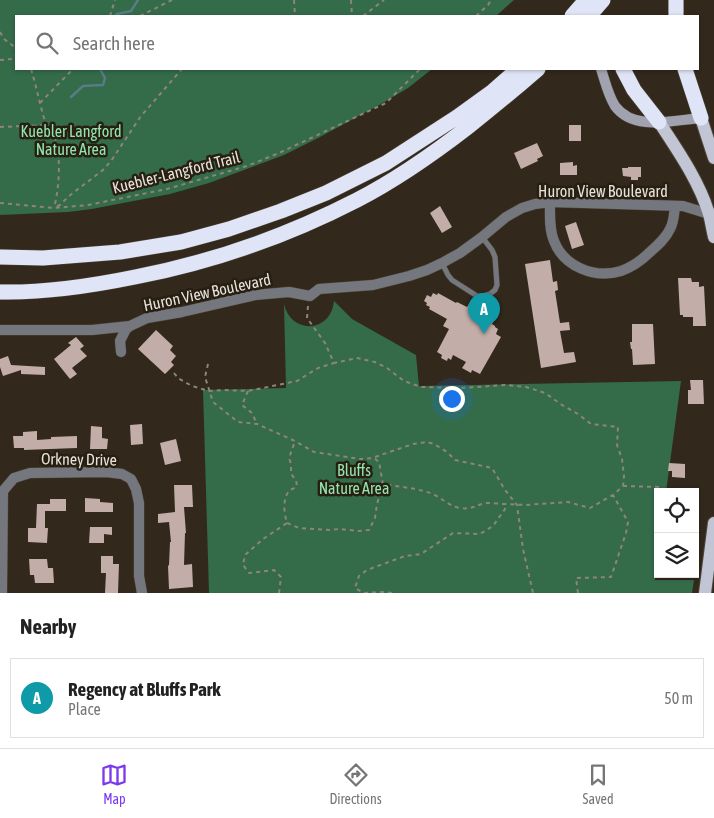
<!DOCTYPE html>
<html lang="en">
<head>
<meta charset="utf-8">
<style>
  body { margin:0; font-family:"Asap Condensed",sans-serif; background:#f2f2f2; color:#222 }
  .controls { position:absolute; right:15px; bottom:15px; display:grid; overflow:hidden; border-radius:0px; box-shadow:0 1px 4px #0004 }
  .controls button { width:45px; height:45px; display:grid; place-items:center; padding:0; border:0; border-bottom:1px solid #e0e0e0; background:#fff; color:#222; font:25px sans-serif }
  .you { position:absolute; left:451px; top:398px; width:18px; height:18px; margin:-12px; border:4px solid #fff; border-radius:50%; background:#1a73e8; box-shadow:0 0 0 8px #1a73e833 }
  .badge { display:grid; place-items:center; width:32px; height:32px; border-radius:50%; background:#7c3aed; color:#fff; font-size:16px; font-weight:700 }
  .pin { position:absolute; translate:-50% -41px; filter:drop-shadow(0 1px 2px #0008) }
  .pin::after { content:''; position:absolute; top:26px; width:18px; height:15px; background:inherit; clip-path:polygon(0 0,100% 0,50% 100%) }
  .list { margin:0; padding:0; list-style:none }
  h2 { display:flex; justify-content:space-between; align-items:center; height:65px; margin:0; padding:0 20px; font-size:21px }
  h2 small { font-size:16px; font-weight:400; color:#767676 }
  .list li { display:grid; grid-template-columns:32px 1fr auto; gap:15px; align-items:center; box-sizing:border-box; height:80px; margin:0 10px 10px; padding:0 10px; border:1px solid #e0e0e0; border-radius:0px }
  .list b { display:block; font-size:19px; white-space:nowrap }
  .list p { margin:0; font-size:16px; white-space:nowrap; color:#767676 }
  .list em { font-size:16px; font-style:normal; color:#767676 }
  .icon { flex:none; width:28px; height:28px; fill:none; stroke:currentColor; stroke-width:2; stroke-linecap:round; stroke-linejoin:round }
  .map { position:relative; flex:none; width:714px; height:593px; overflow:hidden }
  .search { position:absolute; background:#fff; box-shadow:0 1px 4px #0004; left:15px; right:15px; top:15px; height:55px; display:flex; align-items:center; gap:12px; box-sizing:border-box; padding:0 18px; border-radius:0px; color:#767676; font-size:19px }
  .sheet { height:155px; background:#fff }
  nav { display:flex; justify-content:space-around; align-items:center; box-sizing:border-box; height:70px; border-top:1px solid #e0e0e0; background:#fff; font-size:14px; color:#767676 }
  nav a { display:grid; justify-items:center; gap:2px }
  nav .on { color:#7c3aed }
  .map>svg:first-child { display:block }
  .forest { fill:#346b49 }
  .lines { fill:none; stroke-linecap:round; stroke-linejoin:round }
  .stream { stroke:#577c87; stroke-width:2.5 }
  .building { fill:#c2ada8 }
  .lane-casing { stroke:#4f463a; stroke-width:6 }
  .street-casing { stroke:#4f463a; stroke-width:11 }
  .secondary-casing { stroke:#4f463a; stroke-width:11 }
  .primary-casing { stroke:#4f463a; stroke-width:14 }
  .highway-casing { stroke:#4f463a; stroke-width:16 }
  .path { stroke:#8d857b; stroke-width:2; stroke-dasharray:4 4; stroke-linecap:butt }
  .lane { stroke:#75777e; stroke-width:5 }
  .street { stroke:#75777e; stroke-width:10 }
  .secondary { stroke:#a0a3af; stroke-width:10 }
  .primary { stroke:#c1c5d4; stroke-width:12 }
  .highway { stroke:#dfe4f6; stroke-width:15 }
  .highway-bridge-casing { stroke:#4f463a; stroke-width:16; stroke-linecap:butt }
  .highway-bridge { stroke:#dfe4f6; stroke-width:15 }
  .labels { text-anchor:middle; stroke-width:5; stroke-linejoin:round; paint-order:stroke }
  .park-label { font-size:16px; fill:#92e5ae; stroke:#281f13 }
  .street-label { font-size:16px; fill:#e8e2da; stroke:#281f13 }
</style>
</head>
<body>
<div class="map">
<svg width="714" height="593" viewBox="0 0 714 593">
  <rect width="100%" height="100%" fill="#32281c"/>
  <path class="forest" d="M0,0H514L496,16H16V69H432L408,88L381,104L318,138L284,155L209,183L170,194L92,209L68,212L0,215Z
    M334,301L352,319L416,355L419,386L681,381L666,492H658V556L655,580H694L692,593H209L203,390L286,388L284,304C291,335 331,333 334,301Z"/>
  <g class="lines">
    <path class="stream" d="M115,16L117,14L131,11L138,0
      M71,97L83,86L103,85L105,78L100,69"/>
  </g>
  <path class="building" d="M569,125H581V141H569Z
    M537,143L543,156L537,159L538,161L521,169L514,153Z
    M573,162V166L577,165V175H560V163Z
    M628,167H641V177H638V180H631V177L623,176L622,168H628Z
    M440,206L452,227L442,233L430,213Z
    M576,222L584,245L572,249L565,226Z
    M550,260L553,282L557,281L558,290L555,291L560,323L569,322L570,330L560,331L564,353L574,352L576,362L541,368L525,264Z
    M678,278H691L692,282H699V287L704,286L706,326H693V317H683V315H680Z
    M433,293L437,295L438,293L456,303L457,302L467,307L469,304L495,319L492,324L495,326V327L498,329L496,334L501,337L480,374L472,370L471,373L462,368L466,362L453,355L451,360L448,358L447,361L441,358L442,355L437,352L449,329L443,326L447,319L429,309L430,307L426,305L427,303L424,301L427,295L431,297Z
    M632,324H653L655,364L633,365L632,349H631L630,342H632Z
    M156,330L173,346L170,350L176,356L171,362L174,365L165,374L138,349Z
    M76,337L84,346L80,349L87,356L72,368L77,374L70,379L54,359L71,345L68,343Z
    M8,356L11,365L45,367V375L21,374V370L3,376L0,367V359Z
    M690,380H703L704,404H688V390H691Z
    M142,424L143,444L131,445L130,425Z
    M91,426L102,427V438L108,439L107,449H90Z
    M37,431V440L51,439V437L77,436V448L24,450V448H14L13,436H23V432Z
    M176,439L181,461L165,465L160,443Z
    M669,463L685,464V478L672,477V471H668Z
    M174,485H192L193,507H184L186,533H185L184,565L192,564L193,587L169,589L168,566L169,565L170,542H171L169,522L158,523V514L175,512Z
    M85,498L100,499V502L113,503V512H85Z
    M50,499H66V511H45V528H48L47,543L28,542V528H36L37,504H50Z
    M90,527H112V535L104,534V543H89Z
    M101,556H113V564H119L118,593H105L106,573H101Z
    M29,559H47L48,568H53L54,583H35L34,575H30Z"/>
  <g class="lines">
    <defs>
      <path id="lane" d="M442,263L448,275L452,280L477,296H483L490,294L495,290L497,285L495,257L492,250L482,237"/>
      <path id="street" d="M550,202C550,215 549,229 554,241C564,267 595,279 621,271C632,267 642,260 650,252C658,245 666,238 670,229C674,222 674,214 675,206
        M0,330H92L130,326
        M121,352L120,341L126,329L130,326L147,318L182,312L255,295L289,292L310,296L319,289L373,285L409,276L427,270L442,263L460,253L482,237L506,217L522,208L535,204L550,202L683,206L709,214L713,213
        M2,593L3,491L14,478L30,473L106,472L122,474L131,479L136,489L139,503V576L142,593"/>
      <path id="secondary" d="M601,69C605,81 608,95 615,106C634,132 674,120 701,118"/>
      <path id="primary" d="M701,118L714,158
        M659,122C678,151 699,181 709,214C711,221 712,229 714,237
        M705,593L714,523"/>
      <path id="highway" d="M676,0V16
        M623,69L634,90L659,122
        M685,69L701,118
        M0,257L43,258L120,252L181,242L229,229L281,211L326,193L386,163L457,117L493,91L518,69
        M0,292C45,293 91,286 135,277C213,262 287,236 357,200C396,180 433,154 468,127C492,108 515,89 538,69"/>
    </defs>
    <use href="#lane" class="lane-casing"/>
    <use href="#street" class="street-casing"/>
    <use href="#secondary" class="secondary-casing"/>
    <use href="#primary" class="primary-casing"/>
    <use href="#highway" class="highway-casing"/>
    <path class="path" d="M294,0L295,16
      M351,0L352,16
      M110,16L115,0
      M140,16L172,0
      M363,16L384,0
      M476,16L488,5L491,0
      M0,32L4,39L16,48
      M0,60L11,59L16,55
      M31,69C36,85 39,101 44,118C47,126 54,134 56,142C61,160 59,189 54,208
      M40,103L71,71L72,69
      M0,127L47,125
      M0,203L54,208L88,205L167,189L247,166L279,153L386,103L420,69
      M57,206L60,205L69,196L103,170L111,161L141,116L182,69
      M308,306L307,318L325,343L334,363L357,358L375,362L387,368L404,381L421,387L461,388L506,385L526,387L545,393L562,405L578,414L591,424L618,427L617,445L622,459L624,476L623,486L613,495L590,508L568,502L525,505L506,504
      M208,364L205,377L213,402L238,422L257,424L295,441L314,452L360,459L374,458L379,462L383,484C400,487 417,488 433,494C443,499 449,506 460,508C473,510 477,504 487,503C493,503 500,504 506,504L505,509L493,526L480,534L453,533L421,554L405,556L367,570L359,576L355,588L364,593L385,592L392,593
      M174,373L178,378L192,386L209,391L223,390L248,391L297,381L318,368L334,363
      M248,391L242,405L252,413L257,424
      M375,457L413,444L427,442L434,444L447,452L455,460L492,468L505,490L517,505L523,549L533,593
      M623,486L661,487
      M287,523L299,528L330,530L339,529L359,531L369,530L375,518L377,504L383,484
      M279,593L281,577L274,570L249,573L243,565L245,555L263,539L287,523C284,513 282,498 290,490C292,489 295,488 297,486L296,480L291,474V464L289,458L295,441
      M578,593L576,578L611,577L626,533L628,522L613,495"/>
    <use href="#lane" class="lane"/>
    <use href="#street" class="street"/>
    <use href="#secondary" class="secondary"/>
    <use href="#primary" class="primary"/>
    <use href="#highway" class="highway"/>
    <defs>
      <path id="highway-bridge" d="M572,16L586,0
        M589,16L603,0"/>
    </defs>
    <use href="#highway-bridge" class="highway-bridge-casing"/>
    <use href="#highway-bridge" class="highway-bridge"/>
  </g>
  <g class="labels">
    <g class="park-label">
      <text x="71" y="137">Kuebler Langford<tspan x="71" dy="18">Nature Area</tspan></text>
      <text x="354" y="476">Bluffs<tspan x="354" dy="18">Nature Area</tspan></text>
    </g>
    <g class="street-label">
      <text transform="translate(176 172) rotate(-14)" y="6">Kuebler-Langford Trail</text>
      <text x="603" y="197">Huron View Boulevard</text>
      <text transform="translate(207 292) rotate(-12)" y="6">Huron View Boulevard</text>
      <text transform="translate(79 459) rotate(1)" y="6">Orkney Drive</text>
    </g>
  </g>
</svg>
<div class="controls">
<button><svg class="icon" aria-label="locate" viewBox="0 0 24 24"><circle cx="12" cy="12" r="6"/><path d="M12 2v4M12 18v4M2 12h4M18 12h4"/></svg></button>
<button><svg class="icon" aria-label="layers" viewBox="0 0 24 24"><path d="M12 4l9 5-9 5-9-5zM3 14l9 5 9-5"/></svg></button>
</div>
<div class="you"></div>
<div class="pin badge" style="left:484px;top:334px;background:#0f9aa8">A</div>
<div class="search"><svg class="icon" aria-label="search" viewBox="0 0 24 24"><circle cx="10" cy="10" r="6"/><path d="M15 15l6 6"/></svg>Search here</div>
</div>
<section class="sheet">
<h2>Nearby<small></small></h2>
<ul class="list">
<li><span class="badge" style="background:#0f9aa8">A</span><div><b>Regency at Bluffs Park</b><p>Place</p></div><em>50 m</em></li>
</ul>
</section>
<nav>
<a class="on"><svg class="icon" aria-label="map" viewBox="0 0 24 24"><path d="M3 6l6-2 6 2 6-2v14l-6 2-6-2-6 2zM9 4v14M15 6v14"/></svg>Map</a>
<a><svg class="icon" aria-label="directions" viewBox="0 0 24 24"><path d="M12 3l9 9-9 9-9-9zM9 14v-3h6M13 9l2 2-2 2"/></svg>Directions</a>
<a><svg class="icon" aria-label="saved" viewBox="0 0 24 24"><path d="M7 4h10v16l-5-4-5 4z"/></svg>Saved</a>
</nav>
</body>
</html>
